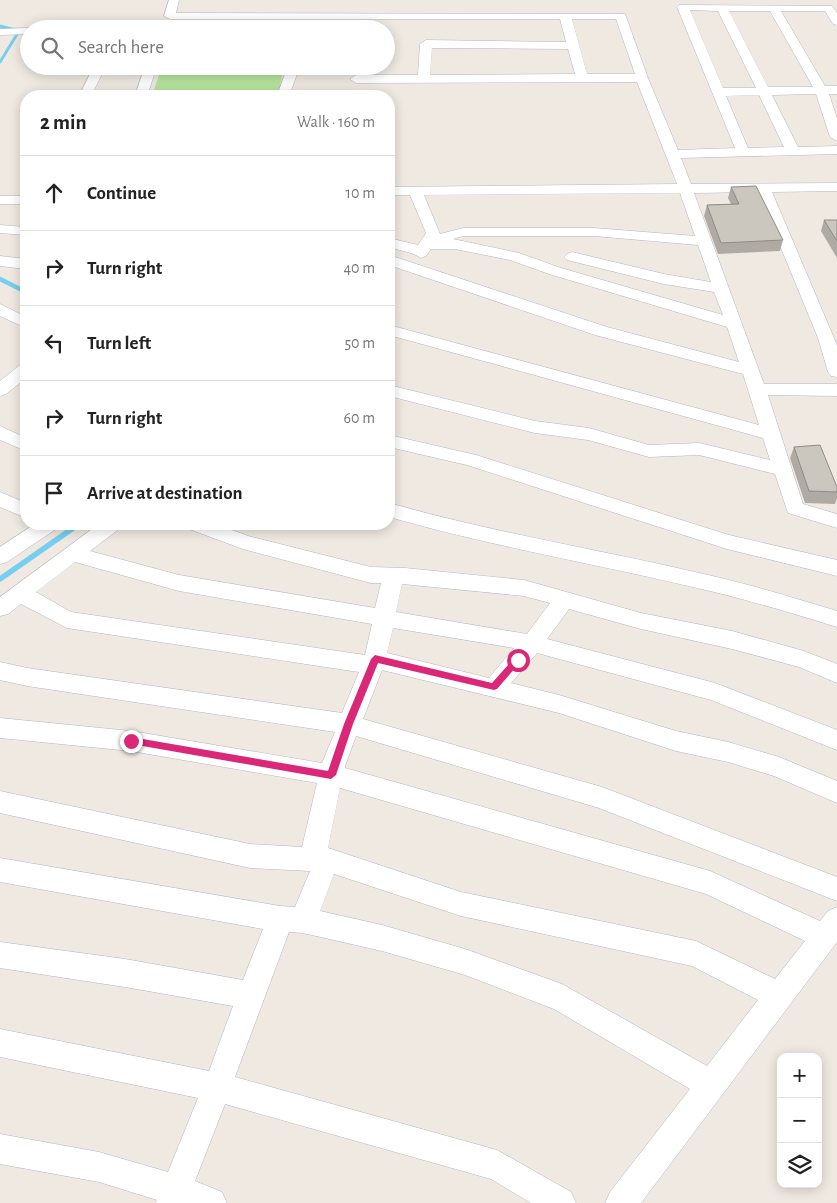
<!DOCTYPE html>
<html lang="en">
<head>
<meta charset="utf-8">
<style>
  body { margin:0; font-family:"Alegreya Sans",sans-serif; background:#f6f6f6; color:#222 }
  .controls { position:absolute; right:15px; bottom:15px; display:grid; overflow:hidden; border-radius:10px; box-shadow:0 2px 12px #0003 }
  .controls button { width:45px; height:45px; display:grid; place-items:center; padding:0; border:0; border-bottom:1px solid #e0e0e0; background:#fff; color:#222; font:25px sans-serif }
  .stop { position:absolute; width:15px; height:15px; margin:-11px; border:4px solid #db2777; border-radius:50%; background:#fff }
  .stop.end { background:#db2777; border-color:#fff; box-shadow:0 1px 5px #0008 }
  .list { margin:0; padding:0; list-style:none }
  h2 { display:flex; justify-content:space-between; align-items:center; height:65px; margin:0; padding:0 20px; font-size:21px }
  h2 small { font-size:16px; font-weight:400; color:#767676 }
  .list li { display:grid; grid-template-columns:32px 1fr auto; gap:15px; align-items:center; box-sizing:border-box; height:75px; padding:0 20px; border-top:1px solid #e0e0e0 }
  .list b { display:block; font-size:19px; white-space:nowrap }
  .list em { font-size:16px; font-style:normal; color:#767676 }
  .icon { flex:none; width:28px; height:28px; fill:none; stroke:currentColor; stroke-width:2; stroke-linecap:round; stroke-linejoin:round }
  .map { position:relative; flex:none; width:837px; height:1203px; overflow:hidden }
  .search { position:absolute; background:#fff; box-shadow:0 2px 12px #0003; left:20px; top:20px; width:375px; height:55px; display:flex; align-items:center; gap:12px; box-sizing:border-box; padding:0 18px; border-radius:28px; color:#767676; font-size:19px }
  .panel { position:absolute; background:#fff; box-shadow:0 2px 12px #0003; left:20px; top:90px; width:375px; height:440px; border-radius:20px }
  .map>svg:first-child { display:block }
  .green { fill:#b6e59e }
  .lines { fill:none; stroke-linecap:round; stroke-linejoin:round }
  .stream-far2 { stroke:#75cff0; stroke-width:3 }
  .stream-far1 { stroke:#75cff0; stroke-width:4.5 }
  .stream { stroke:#75cff0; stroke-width:5.5 }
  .service-casing { stroke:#b4b7c1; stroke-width:1 }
  .minor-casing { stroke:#b4b7c1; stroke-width:1 }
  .service { fill:#fff; fill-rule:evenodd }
  .minor { fill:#fff; fill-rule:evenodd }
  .wall { fill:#afaba4 }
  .building { fill:#cbc7bf; stroke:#8e8b86 }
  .route { fill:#db2777 }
</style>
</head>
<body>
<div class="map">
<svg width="837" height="1203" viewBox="0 0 837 1203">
  <rect width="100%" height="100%" fill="#efe9e1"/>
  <path class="green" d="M162,66H284L278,96H152Z"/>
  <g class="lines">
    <path class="stream-far2" d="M0,26L19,31L0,62"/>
    <path class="stream-far1" d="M0,279L26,292"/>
    <path class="stream" d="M0,579L79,524"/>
    <defs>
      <path id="service" d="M389,125L393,127L392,191L389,193Z"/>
      <path id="minor" d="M169,0H179L176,13L625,14L648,78L678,150L735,148L677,7L679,5L832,6L837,13V25L833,24L825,11H781L825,86H837V94H829L837,118V141L830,137L816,94L772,95L798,147L837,146V154L681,158L691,184L837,183V191L772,192L834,338L837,346V377L831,376L828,372L818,338L758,192L694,193L764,384H837V396L768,395L803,504L837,514V528L788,513L775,474L699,455L649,457L588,440L535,433L389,396V385L535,421L589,428L649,445L699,443L770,460L763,438L389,335V325L759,425L743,374L595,335L389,265V255L607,327L739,362L727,327L549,274L510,260L455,249H431L426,256L421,258L414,254L389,247V238L418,245L426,233L410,195H389V187L677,184L637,82L356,83L350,79L356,75H418L420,44L426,40L566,42L560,19H170L164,16ZM690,10L718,11L756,88H723ZM729,11H770L813,87H768ZM572,19H616L635,74H587ZM432,48L568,49L575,74L430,75ZM759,95L784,147L748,148L726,96ZM680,193L695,236L594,228H463L440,234L424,195ZM463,236H594L698,245L711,282L664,274L572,252L567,254L564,257L567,260L664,284L714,292L723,315L561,268L519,253L453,239Z
        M29,28L33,29H29V34L0,35V29Z
        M94,66H106L91,96H79Z
        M145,66H157L147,96H135Z
        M288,66H300L289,96H277Z
        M0,196H26V204H0Z
        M0,225L26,227V235L0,233Z
        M0,256L26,259V269L0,266Z
        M0,304L26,317V328L0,316Z
        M26,364V378L6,394L0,396V381L20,365Z
        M0,426L26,438V451L0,440Z
        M389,435L476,455L729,535L837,560V576L727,549L467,465L389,447Z
        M0,492L26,503V518L0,507Z
        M389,503C494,533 602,550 708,575C752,585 794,598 837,611V627C795,614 752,601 710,591C603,565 494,547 389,517Z
        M35,524H59L56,529L7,562L0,564V547Z
        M99,524H122L119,529L90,551L179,575L375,608L381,583H371L243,549L189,529L186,524H216L248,536L371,567L405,568L524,580L641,613L732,631L804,651L837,664V683L799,667L732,649L641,629L569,609L547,639L715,683L837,730V750L711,700L537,653L511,683L559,695L676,731L728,742L779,757L837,781V803L774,776L728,762L676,751L559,713L382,670L363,719L602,787L837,877V901L599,808L356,736L345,766V768L710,871L820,921L828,911L837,907V942L641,1203H605L610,1192L690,1089L554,1009L465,975L382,951L303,933L289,932L235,1077L497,1150L571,1192L576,1203H531L491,1179L225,1104L195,1181L222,1192L227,1203H155L157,1200L99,1182L0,1164V1134L99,1152L168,1172L198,1098L0,1057V1029L209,1071L233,1006L125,987L0,968V942L125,959L243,980L263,929L0,882V858L280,906L295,907L310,871L250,868L0,813V791L250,844L302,847L317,783L131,751L0,738V718L131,731L322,763L335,732L27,686L0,680V662L27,668L342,713L359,672L67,628L21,604L8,614L0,616V597ZM75,562L179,591L372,624L365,655L71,612L36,592ZM402,584L524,596L550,603L527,634L396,612ZM393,628L514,648L489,678L387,653ZM340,788L706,894L805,941L775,979L696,941L461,892L328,848ZM334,874L461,916L692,966L758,1000L707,1066L562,984L465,949L382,925L320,911Z"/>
    </defs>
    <use href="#service" class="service-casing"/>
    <use href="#minor" class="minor-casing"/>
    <use href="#service" class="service"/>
    <use href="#minor" class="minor"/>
  </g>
  <path class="wall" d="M731,187L783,240L780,251L718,254L704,216L707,205L731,204L728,198Z
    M824,220H837V258L821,231Z
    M794,447L837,487V498L835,504L805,503L790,458Z"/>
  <path class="building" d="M756,186L783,240L721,243L707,205L739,204L731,187Z
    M824,220H837V241Z
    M820,445L837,487V492L809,491L794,447Z"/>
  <path class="route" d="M375,655L492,683L515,657H521L522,660L497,689L494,690L378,663L353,724L336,775L331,779L131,744L127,741L131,737L328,771L344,724L371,659Z"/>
</svg>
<div class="controls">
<button>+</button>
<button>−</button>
<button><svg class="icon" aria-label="layers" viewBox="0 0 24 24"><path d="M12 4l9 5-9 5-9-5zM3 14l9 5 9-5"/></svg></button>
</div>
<div class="stop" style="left:518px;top:660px"></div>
<div class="stop end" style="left:131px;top:741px"></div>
<div class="search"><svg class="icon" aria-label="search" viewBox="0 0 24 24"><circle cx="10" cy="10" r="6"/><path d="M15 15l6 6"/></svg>Search here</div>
<section class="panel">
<h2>2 min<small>Walk · 160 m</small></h2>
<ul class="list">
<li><svg class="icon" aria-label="ahead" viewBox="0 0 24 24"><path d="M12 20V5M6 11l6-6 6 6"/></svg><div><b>Continue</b></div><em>10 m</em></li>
<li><svg class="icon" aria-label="right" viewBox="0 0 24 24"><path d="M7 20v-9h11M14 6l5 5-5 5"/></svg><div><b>Turn right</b></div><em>40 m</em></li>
<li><svg class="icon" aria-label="left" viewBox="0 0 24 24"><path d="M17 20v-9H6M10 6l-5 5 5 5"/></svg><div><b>Turn left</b></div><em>50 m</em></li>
<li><svg class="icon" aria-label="right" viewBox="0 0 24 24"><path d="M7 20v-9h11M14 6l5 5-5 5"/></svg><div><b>Turn right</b></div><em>60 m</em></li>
<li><svg class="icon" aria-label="arrive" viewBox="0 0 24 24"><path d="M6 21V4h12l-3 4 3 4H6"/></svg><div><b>Arrive at destination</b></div></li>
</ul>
</section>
</div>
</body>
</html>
